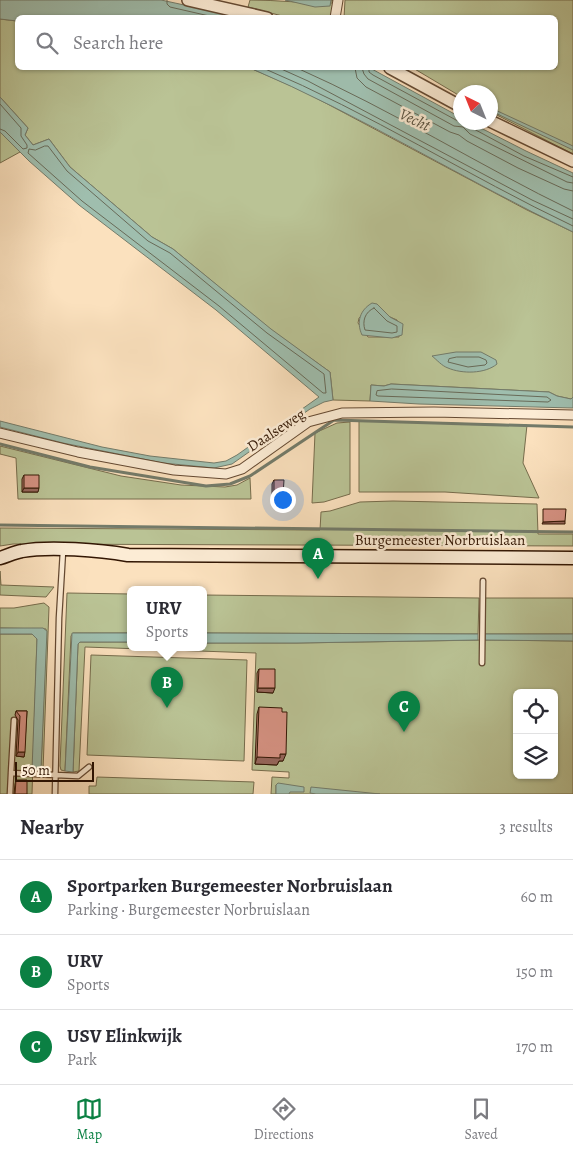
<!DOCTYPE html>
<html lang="en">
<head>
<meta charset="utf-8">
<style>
  body { margin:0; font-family:Alegreya,serif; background:#f7f7f7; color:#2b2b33 }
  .controls { position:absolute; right:15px; bottom:15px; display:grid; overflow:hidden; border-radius:8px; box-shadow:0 1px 4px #0004 }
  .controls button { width:45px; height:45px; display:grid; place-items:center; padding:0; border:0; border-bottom:1px solid #e1e1e2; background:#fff; color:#2b2b33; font:25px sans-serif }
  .compass { position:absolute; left:453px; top:85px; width:45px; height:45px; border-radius:50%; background:#fff; box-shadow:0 1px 4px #0004; rotate:317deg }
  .scale { position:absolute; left:15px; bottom:12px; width:79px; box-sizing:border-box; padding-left:5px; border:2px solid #321603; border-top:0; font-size:14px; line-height:18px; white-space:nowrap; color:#321603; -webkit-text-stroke:4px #fcecd5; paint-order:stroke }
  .you { position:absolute; left:282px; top:499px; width:18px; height:18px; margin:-12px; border:4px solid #fff; border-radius:50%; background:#1a73e8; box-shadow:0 0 0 8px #1a73e833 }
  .badge { display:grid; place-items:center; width:32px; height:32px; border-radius:50%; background:#0b8043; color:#fff; font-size:16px; font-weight:700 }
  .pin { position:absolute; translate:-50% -41px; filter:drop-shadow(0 1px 2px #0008) }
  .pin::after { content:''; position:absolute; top:26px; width:18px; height:15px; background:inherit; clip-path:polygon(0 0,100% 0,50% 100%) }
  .popup { position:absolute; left:127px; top:586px; width:80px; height:65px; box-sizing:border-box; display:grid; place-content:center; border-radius:8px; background:#fff; filter:drop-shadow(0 1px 4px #0005); font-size:16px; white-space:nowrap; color:#7c7c81 }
  .popup b { font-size:19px; color:#2b2b33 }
  .popup::after { content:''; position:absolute; left:50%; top:100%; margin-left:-10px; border:10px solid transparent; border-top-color:#fff }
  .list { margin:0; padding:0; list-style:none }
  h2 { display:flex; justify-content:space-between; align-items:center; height:65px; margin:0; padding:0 20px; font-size:21px }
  h2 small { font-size:16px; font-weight:400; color:#7c7c81 }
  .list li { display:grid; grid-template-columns:32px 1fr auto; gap:15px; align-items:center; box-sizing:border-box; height:75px; padding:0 20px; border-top:1px solid #e1e1e2 }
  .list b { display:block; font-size:19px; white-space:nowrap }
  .list p { margin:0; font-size:16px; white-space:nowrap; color:#7c7c81 }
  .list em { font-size:16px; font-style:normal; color:#7c7c81 }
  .icon { flex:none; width:28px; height:28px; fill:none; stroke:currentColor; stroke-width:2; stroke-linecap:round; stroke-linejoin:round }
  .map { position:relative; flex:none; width:573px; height:794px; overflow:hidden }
  .search { position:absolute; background:#fff; box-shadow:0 1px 4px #0004; left:15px; right:15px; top:15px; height:55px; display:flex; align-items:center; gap:12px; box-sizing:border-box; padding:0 18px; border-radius:8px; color:#7c7c81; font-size:19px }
  .sheet { height:290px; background:#fff }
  nav { display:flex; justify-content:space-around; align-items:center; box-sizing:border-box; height:70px; border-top:1px solid #e1e1e2; background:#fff; font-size:14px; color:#7c7c81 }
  nav a { display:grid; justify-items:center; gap:2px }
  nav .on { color:#0b8043 }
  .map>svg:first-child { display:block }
  .green { fill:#bac395; stroke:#766c4c; fill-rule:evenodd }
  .water { fill:#9fbeae; stroke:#737b6a }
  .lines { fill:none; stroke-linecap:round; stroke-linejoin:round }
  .shore { stroke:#686a58; stroke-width:1 }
  .stream { stroke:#737b6a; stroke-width:3 }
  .service-casing { stroke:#644932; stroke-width:7 }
  .minor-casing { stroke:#644932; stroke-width:11 }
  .tertiary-casing { stroke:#644932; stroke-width:14 }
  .secondary-casing { stroke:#321603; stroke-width:15 }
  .service { stroke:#fcecd5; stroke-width:4.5 }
  .minor { stroke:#fcecd5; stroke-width:9 }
  .tertiary { stroke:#fcecd5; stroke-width:11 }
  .secondary { stroke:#fcecd5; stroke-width:12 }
  .wall { fill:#b87e71; stroke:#321603 }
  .shaded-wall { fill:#96665c; stroke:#321603 }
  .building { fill:#d69283; stroke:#321603 }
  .labels { text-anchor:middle; stroke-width:5; stroke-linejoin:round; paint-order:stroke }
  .street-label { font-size:15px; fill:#321603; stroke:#fcecd5 }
  .water-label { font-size:16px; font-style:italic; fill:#58513f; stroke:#fcecd5 }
</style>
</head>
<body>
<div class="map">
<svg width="573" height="794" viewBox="0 0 573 794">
  <rect width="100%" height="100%" fill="#fbe1be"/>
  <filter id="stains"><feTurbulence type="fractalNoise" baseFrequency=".004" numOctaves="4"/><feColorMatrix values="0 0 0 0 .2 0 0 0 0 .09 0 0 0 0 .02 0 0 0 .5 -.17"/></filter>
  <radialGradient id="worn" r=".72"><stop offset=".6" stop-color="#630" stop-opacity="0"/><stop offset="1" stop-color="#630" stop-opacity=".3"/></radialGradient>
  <path class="green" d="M250,0C277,0 303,3 331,4V0L335,1L332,17H286L248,7Z
    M345,0H573V154L491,112L490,92H460V96L413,68H556V18H344Z
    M0,19L17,21L18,68H250L303,91L527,210L573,232V397L571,399L557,396L549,392L391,384L384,386L371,385L370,401L333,400L330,372L271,330L173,249L152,237L70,167L49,139L33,145L25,135L28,128L0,97ZM377,304L390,317L397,320L399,337H368L358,323L359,318Z
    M0,132L20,152L0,163Z
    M359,421L527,425L523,463L539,498L445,492H359Z
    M350,422V494L324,502L312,503L315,433L337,423Z
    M0,446L121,476L181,485L225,487L237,485L250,478L251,499H18L16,458L0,454Z
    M393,501L537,504L538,534H573V546L13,544L0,546V528L320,530L321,512L330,511L360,502Z
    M0,571L1,585L54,587L46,597L0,595Z
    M67,593L131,594V633H73L71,636L65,771L61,770L60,766Z
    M203,595L479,598L478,634L203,633Z
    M485,598H573V634H485Z
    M44,603L49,607L43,771L41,770L46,629L0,628V608H14Z
    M0,634H32L37,639L32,794H0Z
    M485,640L573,641V794H288L276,785V794H271L272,777L289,778V772L252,770L256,653L85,647L79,771L73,772L78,644L80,642H131V647H203V643H297ZM517,693H554V775H517Z
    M91,655L247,660L244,761L87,755Z
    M97,777L254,782L253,794H89V786H96Z"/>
  <path class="water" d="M0,0H161L240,17L18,18L17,21L0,19Z
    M285,0H331L330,6L315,7Z
    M250,68H370L460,117V122L471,123L526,151L573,173V232C464,180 361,115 250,68Z
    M0,97L28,128L25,135L33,145L49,139L70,167L152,237L173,249L271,329L330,372L333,400L324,402L310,409L232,464L214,468L163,463L63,443L0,427V421L102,447L150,456L214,463L226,461L237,455L319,397L216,310L79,205L29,161L0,132Z
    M491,108L573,146V150L491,111Z
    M372,303L377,304L390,317L403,324L402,335L392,338L362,335C356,322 360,310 372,303Z
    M456,352H481L496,360L497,364C485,374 462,374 448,368C442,366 437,360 432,356Z
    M391,384L549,392L557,396L571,399L573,397V408L419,404L370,401L371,385L384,386Z
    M0,628H43L47,631L41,770H32L37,639L32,634H0Z
    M72,633H131V642H80L78,644L73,772L65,771Z
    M203,633L478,634V640L297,643H203Z
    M485,634H573V641L485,640Z
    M278,783L304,787V792H290L289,794H276V785Z
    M311,787L380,794H316L310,793Z"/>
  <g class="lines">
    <path class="shore" d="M167,0V4L170,7L218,18
      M263,68C370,113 468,176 573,226
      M279,68L308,81L532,200L573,219
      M297,68C392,110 480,166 573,211
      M355,68L357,78L366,87L450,132L459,135L467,141L518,168L564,189L573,191
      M362,68L364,74L368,79L454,126L463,127L470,134L567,182L573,183
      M369,68V72L373,75L456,120L460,121
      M0,104L21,128V136L27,145V148L23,149L5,131L0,129
      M470,122L472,128L524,156L573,177
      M45,146H48L67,171L148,241L170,253L267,333L324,374L326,393H323L219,306L82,201L28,153L29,149L35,150Z
      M374,308L387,321L397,326V332L392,333L365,330C362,321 365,312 374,308Z
      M457,357H479L486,360L487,363L485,365L468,367L448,362L449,359Z
      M392,389L547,397L551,400L548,402L378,396L376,395L377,391Z"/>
    <path class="stream" d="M0,444L90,467L206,486L230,484L250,476L334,420L573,427
      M0,525L573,532"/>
    <defs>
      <path id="service" d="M482,663L483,581
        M11,773L14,720
        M10,794L11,773L78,776L89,767
        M55,794L59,618L63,551"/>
      <path id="minor" d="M335,18L338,0
        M0,433L78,452L174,470L226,474L242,469L308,422L342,413L434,412L573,415"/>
      <path id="tertiary" d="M188,0L267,18
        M390,68L460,106
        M490,121L573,161"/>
      <path id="secondary" d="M0,558C7,556 15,552 22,551C49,546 100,550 128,555L573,558"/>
    </defs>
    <use href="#service" class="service-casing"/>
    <use href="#minor" class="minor-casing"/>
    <use href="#tertiary" class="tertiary-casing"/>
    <use href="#secondary" class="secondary-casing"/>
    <use href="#service" class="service"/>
    <use href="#minor" class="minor"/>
    <use href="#tertiary" class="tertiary"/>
    <use href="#secondary" class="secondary"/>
  </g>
  <path class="wall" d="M24,475L38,492H22V479Z
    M274,480L283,495L282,500L272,499V484Z
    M259,669L273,693L257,692V673Z
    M259,707L283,761H279L277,765L255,764L257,714Z
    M16,711H27L24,757L16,756L18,720L15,715Z
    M16,780L27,794H14L15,784Z"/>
  <path class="shaded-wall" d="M24,488H39L38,492H22Z
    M274,495H283L282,500L272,499Z
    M565,521V524H542L543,522Z
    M258,688H275L273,693L257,692Z
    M18,752H25L24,757L16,756Z
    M280,754H286L283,761H279L277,765L255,764L257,757Z"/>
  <path class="building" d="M24,475H39V488H24Z
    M274,480H284L283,495H274Z
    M543,509H566L565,521L543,522Z
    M259,669H275V688H258Z
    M259,707L282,708V712H287L286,754H280V758L257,757Z
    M16,711H27L25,752H18L20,716Z
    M16,780H27V794H15Z"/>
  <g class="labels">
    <g class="street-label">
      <text transform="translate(276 430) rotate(-33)" y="5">Daalseweg</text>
      <text x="440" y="545">Burgemeester Norbruislaan</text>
    </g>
    <g class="water-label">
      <text transform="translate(415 119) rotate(26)" y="6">Vecht</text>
    </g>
  </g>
  <rect width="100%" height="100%" filter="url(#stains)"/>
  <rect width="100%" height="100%" fill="url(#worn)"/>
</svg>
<div class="controls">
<button><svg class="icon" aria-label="locate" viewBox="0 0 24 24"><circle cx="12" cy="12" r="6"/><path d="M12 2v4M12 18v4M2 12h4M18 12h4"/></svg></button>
<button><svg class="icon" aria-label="layers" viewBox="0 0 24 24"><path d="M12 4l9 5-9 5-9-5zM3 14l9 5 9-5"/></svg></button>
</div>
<svg class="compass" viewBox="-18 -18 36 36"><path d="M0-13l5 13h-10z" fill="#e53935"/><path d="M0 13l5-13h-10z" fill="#7c7c81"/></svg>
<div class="scale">50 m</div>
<div class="you"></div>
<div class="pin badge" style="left:318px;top:579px">A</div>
<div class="pin badge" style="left:167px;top:708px">B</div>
<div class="popup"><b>URV</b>Sports</div>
<div class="pin badge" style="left:404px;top:732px">C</div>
<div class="search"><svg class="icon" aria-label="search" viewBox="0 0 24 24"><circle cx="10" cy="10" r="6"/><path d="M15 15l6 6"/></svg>Search here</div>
</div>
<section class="sheet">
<h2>Nearby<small>3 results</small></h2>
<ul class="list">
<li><span class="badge">A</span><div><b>Sportparken Burgemeester Norbruislaan</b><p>Parking · Burgemeester Norbruislaan</p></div><em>60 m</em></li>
<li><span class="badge">B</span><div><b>URV</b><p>Sports</p></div><em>150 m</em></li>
<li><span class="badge">C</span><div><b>USV Elinkwijk</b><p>Park</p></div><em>170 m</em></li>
</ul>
</section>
<nav>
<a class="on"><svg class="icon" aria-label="map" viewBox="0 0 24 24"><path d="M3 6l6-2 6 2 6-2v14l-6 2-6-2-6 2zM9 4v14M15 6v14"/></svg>Map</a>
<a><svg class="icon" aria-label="directions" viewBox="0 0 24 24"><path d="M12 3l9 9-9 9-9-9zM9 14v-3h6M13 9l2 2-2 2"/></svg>Directions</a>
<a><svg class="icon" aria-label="saved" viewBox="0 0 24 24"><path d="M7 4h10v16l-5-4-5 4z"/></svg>Saved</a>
</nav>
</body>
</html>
